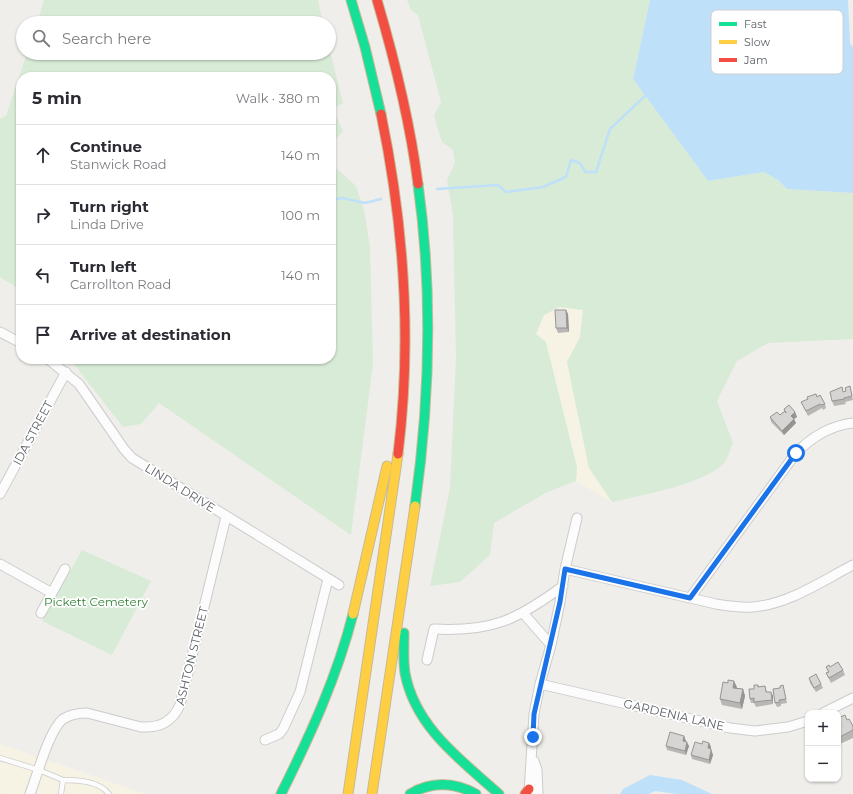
<!DOCTYPE html>
<html lang="en">
<head>
<meta charset="utf-8">
<style>
  body { margin:0; font-family:Montserrat,sans-serif; background:#f2f2f3; color:#2b2b33 }
  .controls { position:absolute; right:12px; bottom:12px; display:grid; overflow:hidden; border-radius:8px; box-shadow:0 1px 3px #0004 }
  .controls button { width:36px; height:36px; display:grid; place-items:center; padding:0; border:0; border-bottom:1px solid #e1e1e2; background:#fff; color:#2b2b33; font:20px sans-serif }
  .stop { position:absolute; width:12px; height:12px; margin:-9px; border:3px solid #1a73e8; border-radius:50%; background:#fff }
  .stop.end { background:#1a73e8; border-color:#fff; box-shadow:0 1px 4px #0008 }
  .list { margin:0; padding:0; list-style:none }
  h2 { display:flex; justify-content:space-between; align-items:center; height:52px; margin:0; padding:0 16px; font-size:17px }
  h2 small { font-size:13px; font-weight:400; color:#7c7c81 }
  .list li { display:grid; grid-template-columns:26px 1fr auto; gap:12px; align-items:center; box-sizing:border-box; height:60px; padding:0 16px; border-top:1px solid #e1e1e2 }
  .list b { display:block; font-size:15px; white-space:nowrap }
  .list p { margin:0; font-size:13px; white-space:nowrap; color:#7c7c81 }
  .list em { font-size:13px; font-style:normal; color:#7c7c81 }
  .icon { flex:none; width:22px; height:22px; fill:none; stroke:currentColor; stroke-width:2; stroke-linecap:round; stroke-linejoin:round }
  .map { position:relative; flex:none; width:853px; height:794px; overflow:hidden }
  .search { position:absolute; background:#fff; box-shadow:0 1px 3px #0004; left:16px; top:16px; width:320px; height:44px; display:flex; align-items:center; gap:10px; box-sizing:border-box; padding:0 14px; border-radius:22px; color:#7c7c81; font-size:15px }
  .panel { position:absolute; background:#fff; box-shadow:0 1px 3px #0004; left:16px; top:72px; width:320px; height:292px; border-radius:16px }
  .map>svg:first-child { display:block }
  .commercial { fill:#f7f3e4 }
  .green { fill:#d8ebd6 }
  .water { fill:#bfe0f9 }
  .lines { fill:none; stroke-linecap:round; stroke-linejoin:round }
  .stream { stroke:#bfe0f9; stroke-width:2.5 }
  .lane-casing { stroke:#cbcccc; stroke-width:6 }
  .street-casing { stroke:#cbcccc; stroke-width:11 }
  .fast-casing { stroke:#c8b996; stroke-width:11 }
  .slow-casing { stroke:#c8b996; stroke-width:11 }
  .jam-casing { stroke:#c8b996; stroke-width:11 }
  .lane { stroke:#fdfcfc; stroke-width:4.5 }
  .street { stroke:#fdfcfc; stroke-width:9 }
  .fast { stroke:#16e098; stroke-width:9 }
  .slow { stroke:#ffcf43; stroke-width:9 }
  .jam { stroke:#f24e42; stroke-width:9 }
  .wall { fill:#b8b7b5 }
  .shaded-wall { fill:#969594 }
  .building { fill:#d6d5d3; stroke:#969594 }
  .route { stroke:#1a73e8; stroke-width:5 }
  .labels { text-anchor:middle; stroke-width:3.5; stroke-linejoin:round; paint-order:stroke }
  .street-label { font-size:12px; fill:#5f6368; stroke:#fff }
  .park-label { font-size:12px; fill:#348238; stroke:#fff }
  .key { fill:#fff; stroke:#cfd0d2; stroke-width:1 }
  .key-label { font-size:11px; fill:#5f6368 }
</style>
</head>
<body>
<div class="map">
<svg width="853" height="794" viewBox="0 0 853 794">
  <rect width="100%" height="100%" fill="#efeeea"/>
  <path class="commercial" d="M560,307L583,310L580,337L567,362L589,468L612,502L576,481L577,467L536,334L544,315Z
    M0,744L146,794H2L0,793Z"/>
  <path class="green" d="M44,0H318L323,23H37Z
    M407,0H650L633,79L708,181L764,172L778,180L787,189L853,193V339L768,343L737,361L717,401L733,443C730,449 728,461 722,465C700,485 642,495 612,502L589,468L567,362L580,337L583,310L560,307L544,315L536,334L546,342L577,467L576,481L547,492L494,523L490,555L460,582L430,586L450,488L456,357L453,215L447,180L455,163L453,150L442,142L434,116L441,102L418,15L411,10Z
    M329,47L343,103L333,109L343,131L331,145V77H21V290L0,277V119L6,116L27,53H329Z
    M331,147L336,168L356,186L364,210L370,247L373,364L351,535L159,403L141,424L123,427L70,359H331Z
    M82,550L151,581L112,655L42,621Z"/>
  <path class="water" d="M650,0H848L850,43L853,47V193L787,189L778,180L764,172L708,181L633,79Z
    M650,775L682,780L712,794H677L655,791L649,794H620L623,789Z"/>
  <g class="lines">
    <path class="stream" d="M437,189L498,185L506,192L543,187L566,177L571,160L580,163L585,172H596L610,129L645,96
      M331,200L342,198L365,203L381,199"/>
    <defs>
      <path id="lane" d="M0,758L39,770L63,780L61,794
        M63,780C78,780 99,781 109,794"/>
      <path id="street" d="M0,332L21,343
        M48,359L79,384L124,449L132,458L339,585
        M0,494L66,372
        M0,564L52,593
        M565,569L716,604C728,606 741,608 753,607C789,604 822,581 853,565
        M690,598L796,453C813,436 830,426 853,423
        M41,613L65,569
        M523,613L551,645
        M427,660L434,629C492,632 517,620 563,586
        M540,684L730,728L755,731L788,727L808,721
        M823,713L853,698
        M265,740L279,734L283,729L300,692L328,579
        M534,761L537,770L538,794
        M529,792L534,714L540,684L551,645L560,602L565,569L577,518
        M30,794C37,776 49,730 63,719C71,714 79,713 87,713L141,727C160,728 172,722 180,705L226,517"/>
      <path id="fast" d="M351,0L365,47L381,114
        M415,506C430,399 433,292 418,184
        M404,633C404,646 403,660 405,673C415,727 461,760 499,794
        M281,794C310,736 337,677 353,614
        M410,794C432,781 454,782 476,794"/>
      <path id="slow" d="M353,614L387,466
        M348,794L398,454
        M372,794L415,506"/>
      <path id="jam" d="M377,0C395,61 410,122 418,184
        M381,114C404,225 412,341 398,454
        M525,794L529,789"/>
    </defs>
    <use href="#lane" class="lane-casing"/>
    <use href="#street" class="street-casing"/>
    <use href="#fast" class="fast-casing"/>
    <use href="#slow" class="slow-casing"/>
    <use href="#jam" class="jam-casing"/>
    <use href="#lane" class="lane"/>
    <use href="#street" class="street"/>
    <use href="#fast" class="fast"/>
    <use href="#slow" class="slow"/>
    <use href="#jam" class="jam"/>
  </g>
  <path class="wall" d="M566,310L568,314L569,332L558,333L556,328Z
    M850,386L851,391L853,400L845,402L846,404L834,406L832,401L843,392L846,391Z
    M801,402L825,404L826,408L823,410L822,408L808,416Z
    M784,409L795,412L797,417L794,419L796,423L784,435L771,422L770,417L780,415L785,411Z
    M826,667H830L843,670L845,675L831,683L826,673L828,672Z
    M809,678L821,684L823,688L816,692L810,683Z
    M734,681L736,688L743,689L745,696L742,709L722,705L720,699L728,683Z
    M758,685L759,687L765,686L767,692H771L773,696V704L756,707L754,703H751L750,699L754,689Z
    M783,685L787,703L781,704V706L777,707L775,703Z
    M838,718L847,720L853,726V738L840,744L838,741Z
    M684,736L686,741L685,742L689,746L686,755L667,750L666,746Z
    M709,743L711,747L710,749L713,755L710,764L692,759L691,755L702,744Z"/>
  <path class="shaded-wall" d="M566,310L568,314L569,332L567,328Z
    M795,412L797,417L794,419L796,423L784,435L782,431L791,416Z
    M734,681L737,687L735,694L733,688Z
    M743,689L745,696L742,709L740,703Z
    M771,692L773,696V704L772,700Z
    M684,736L686,741L684,745L683,741Z
    M687,742L689,746L686,755L685,751Z
    M709,743L711,747L709,753L708,748Z
    M711,749L713,755L710,764L709,760Z"/>
  <path class="building" d="M555,310H566L567,328H556Z
    M850,386L852,396L844,398V399L832,401L830,392L842,387L843,392L846,391L845,388Z
    M816,394L817,397L820,395L825,404L821,405L820,404L806,411L801,402L808,399L807,397Z
    M789,405L795,412L791,416L794,419L782,431L770,417L777,412L780,415L785,411L786,413L784,409Z
    M838,662L843,670L829,678L826,673L829,672L826,667L829,665L830,667Z
    M816,674L821,684L814,688L809,678Z
    M728,680L734,681L733,688L743,689L740,703L720,699L723,682L728,683Z
    M754,685H758V687L765,686L766,692H771L772,700L754,702V698L750,699L749,689H754Z
    M783,685L786,699L779,700L780,702L775,703L773,689L780,688V686Z
    M845,715L847,720L849,719L853,726V730L838,738V718Z
    M670,732L684,736L683,741L687,742L685,751L666,746Z
    M703,741L709,743L708,748L711,749V751L709,760L691,755L695,742L702,744Z"/>
  <g class="lines">
    <path class="route" d="M533,737L534,714L560,602L565,569L690,598L796,453"/>
  </g>
  <g class="labels">
    <g class="street-label">
      <text transform="translate(33 433) rotate(-62)" y="4">IDA STREET</text>
      <text transform="translate(180 488) rotate(32)" y="4">LINDA DRIVE</text>
      <text transform="translate(192 656) rotate(-76)" y="4">ASHTON STREET</text>
      <text transform="translate(674 715) rotate(13)" y="4">GARDENIA LANE</text>
    </g>
    <g class="park-label">
      <text x="96" y="606">Pickett Cemetery</text>
    </g>
  </g>
  <rect x="711" y="10" width="132" height="64" rx="6" class="key"/>
  <rect x="719" y="22" width="18" height="4" fill="#16e098"/>
  <rect x="719" y="40" width="18" height="4" fill="#ffcf43"/>
  <rect x="719" y="58" width="18" height="4" fill="#f24e42"/>
  <g class="key-label">
    <text x="744" y="28">Fast</text>
    <text x="744" y="46">Slow</text>
    <text x="744" y="64">Jam</text>
  </g>
</svg>
<div class="controls">
<button>+</button>
<button>−</button>
</div>
<div class="stop" style="left:796px;top:453px"></div>
<div class="stop end" style="left:533px;top:737px"></div>
<div class="search"><svg class="icon" aria-label="search" viewBox="0 0 24 24"><circle cx="10" cy="10" r="6"/><path d="M15 15l6 6"/></svg>Search here</div>
<section class="panel">
<h2>5 min<small>Walk · 380 m</small></h2>
<ul class="list">
<li><svg class="icon" aria-label="ahead" viewBox="0 0 24 24"><path d="M12 20V5M6 11l6-6 6 6"/></svg><div><b>Continue</b><p>Stanwick Road</p></div><em>140 m</em></li>
<li><svg class="icon" aria-label="right" viewBox="0 0 24 24"><path d="M7 20v-9h11M14 6l5 5-5 5"/></svg><div><b>Turn right</b><p>Linda Drive</p></div><em>100 m</em></li>
<li><svg class="icon" aria-label="left" viewBox="0 0 24 24"><path d="M17 20v-9H6M10 6l-5 5 5 5"/></svg><div><b>Turn left</b><p>Carrollton Road</p></div><em>140 m</em></li>
<li><svg class="icon" aria-label="arrive" viewBox="0 0 24 24"><path d="M6 21V4h12l-3 4 3 4H6"/></svg><div><b>Arrive at destination</b></div></li>
</ul>
</section>
</div>
</body>
</html>
